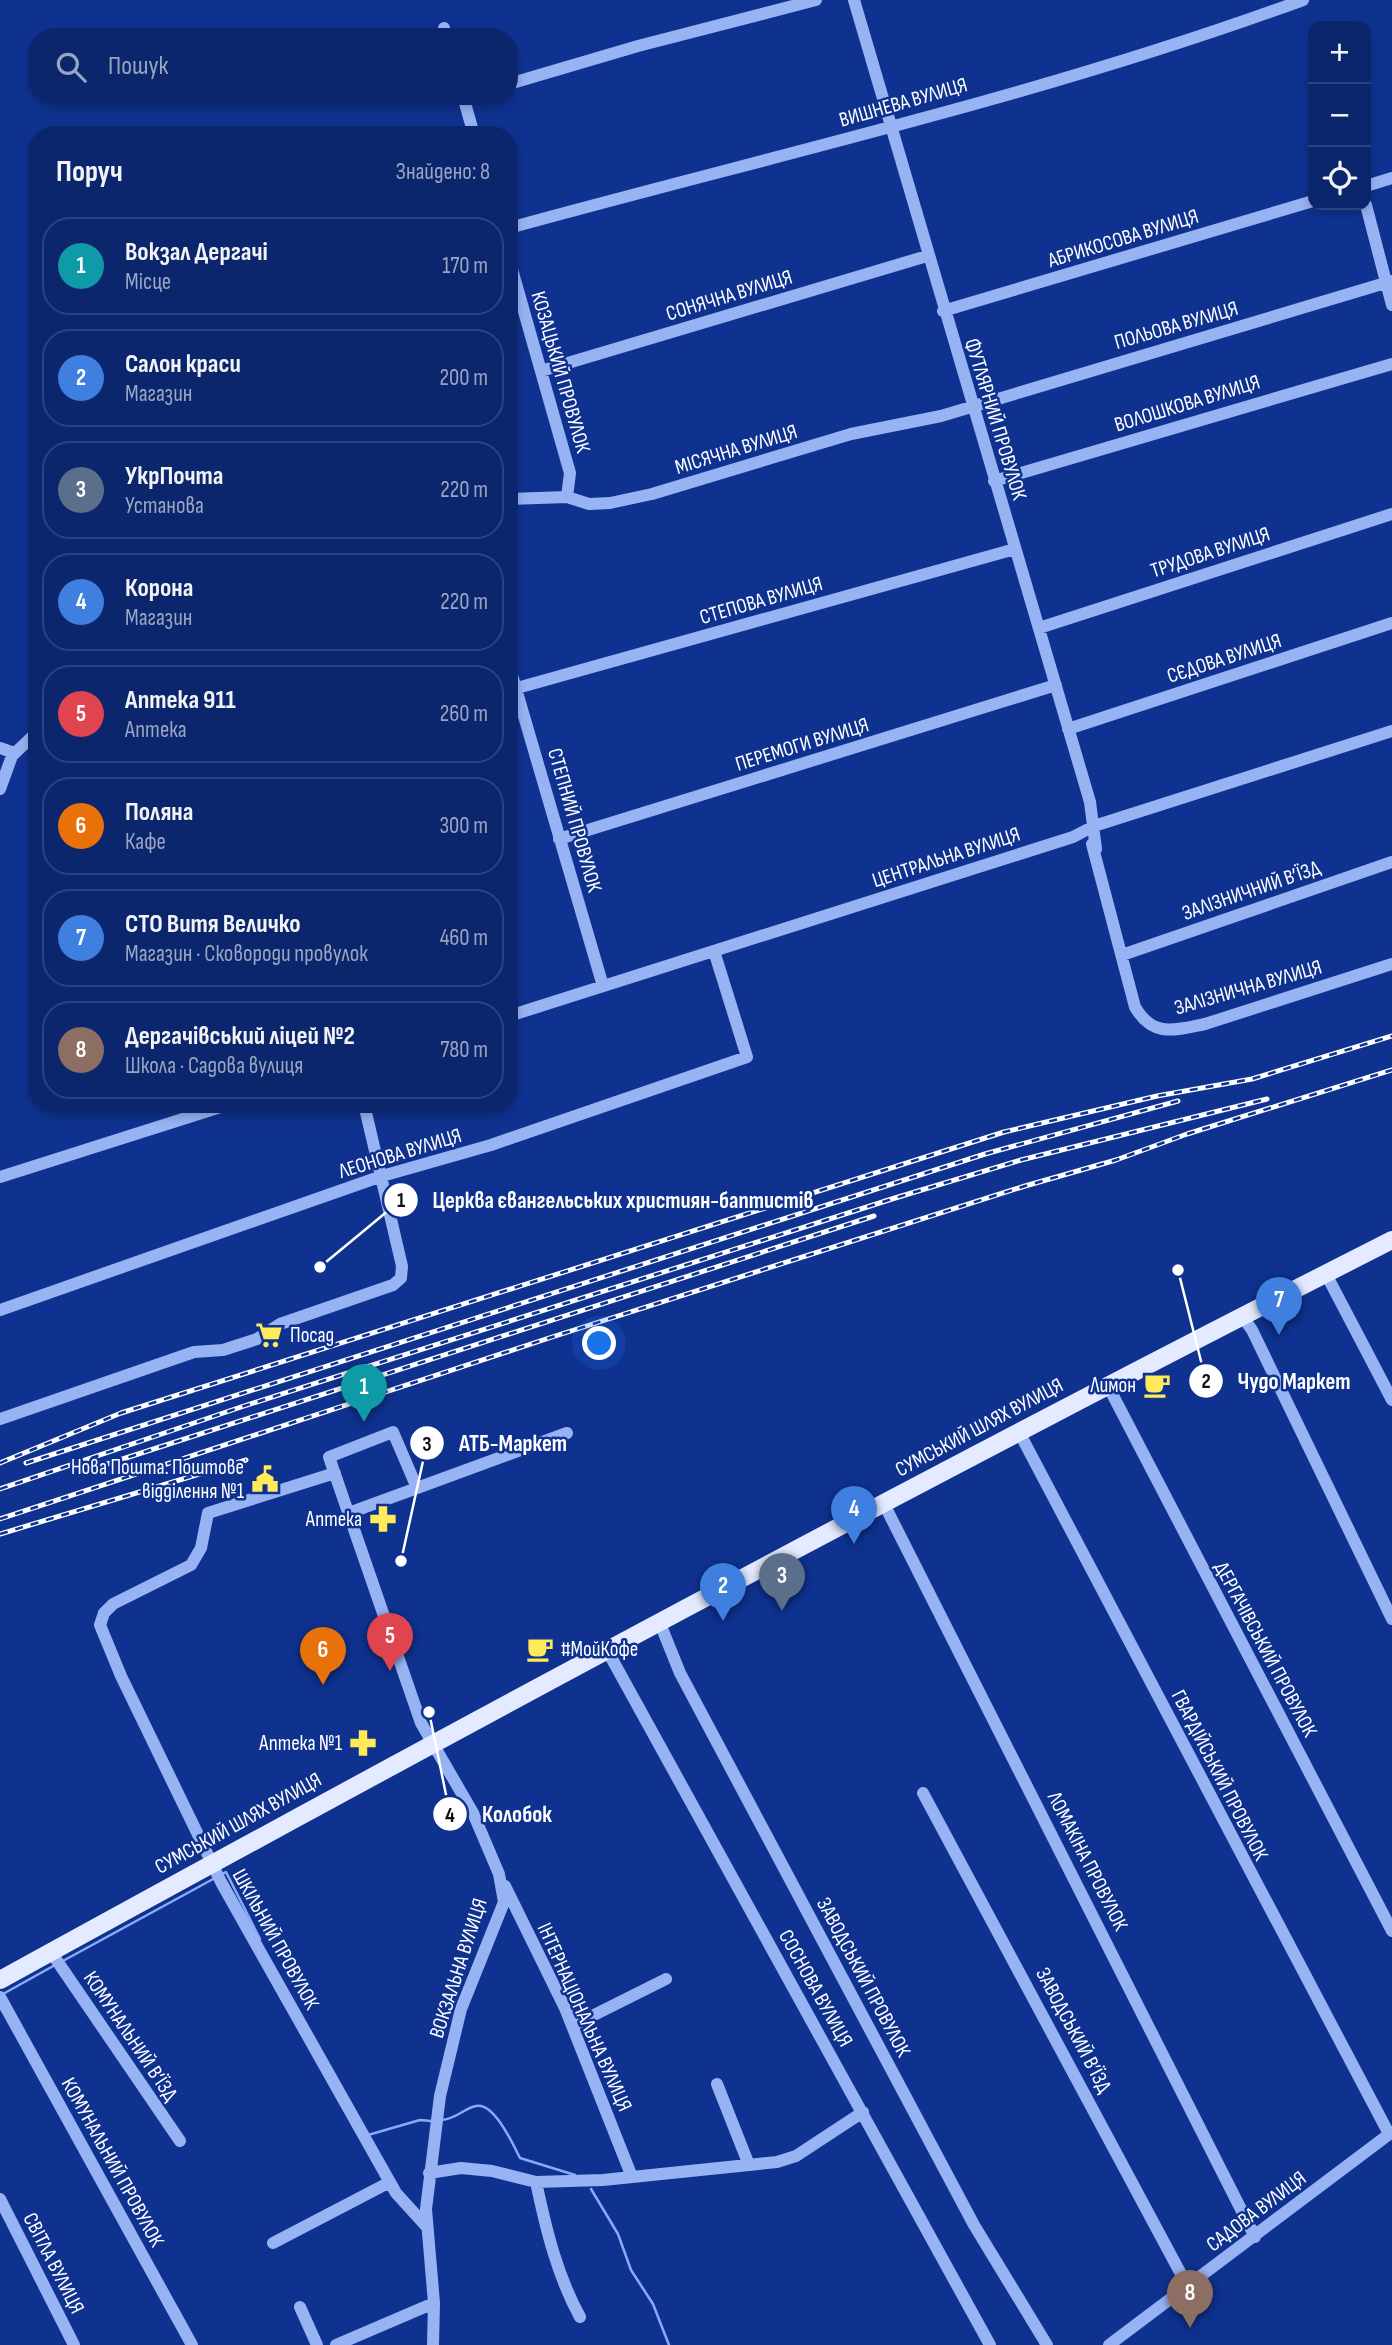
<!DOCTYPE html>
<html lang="uk">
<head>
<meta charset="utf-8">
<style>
  body { margin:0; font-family:"Sofia Sans Condensed",sans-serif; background:#142e72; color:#f1f3f6 }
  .controls { position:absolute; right:21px; top:21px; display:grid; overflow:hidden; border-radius:14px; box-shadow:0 4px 10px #0003 }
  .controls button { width:63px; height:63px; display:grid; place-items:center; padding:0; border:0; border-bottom:2px solid #2b437f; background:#0b266c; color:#f1f3f6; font:35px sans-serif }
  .you { position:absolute; left:600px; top:1344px; width:24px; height:24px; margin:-18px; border:5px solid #fff; border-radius:50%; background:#1a73e8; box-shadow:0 0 0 10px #1a73e833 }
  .badge { display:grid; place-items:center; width:46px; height:46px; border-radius:50%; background:#8c9099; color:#fff; font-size:23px; font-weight:700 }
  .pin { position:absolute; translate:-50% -58px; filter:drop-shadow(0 2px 4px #0008) }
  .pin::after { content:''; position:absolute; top:37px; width:24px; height:21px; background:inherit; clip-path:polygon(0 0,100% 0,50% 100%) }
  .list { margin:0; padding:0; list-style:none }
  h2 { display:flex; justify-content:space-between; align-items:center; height:91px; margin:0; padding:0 28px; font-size:30px }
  h2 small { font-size:23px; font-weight:400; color:#9aa5c2 }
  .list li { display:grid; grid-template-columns:46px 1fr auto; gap:21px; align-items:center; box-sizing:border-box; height:98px; margin:0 14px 14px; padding:0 14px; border:2px solid #2b437f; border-radius:28px }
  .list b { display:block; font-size:26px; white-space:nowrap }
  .list p { margin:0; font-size:23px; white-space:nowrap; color:#9aa5c2 }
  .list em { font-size:23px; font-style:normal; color:#9aa5c2 }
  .icon { flex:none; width:38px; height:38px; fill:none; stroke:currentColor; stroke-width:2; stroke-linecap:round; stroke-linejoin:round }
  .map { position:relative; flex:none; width:1392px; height:2345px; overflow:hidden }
  .search { position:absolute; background:#0b266c; box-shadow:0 4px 10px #0003; left:28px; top:28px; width:490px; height:77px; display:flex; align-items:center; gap:18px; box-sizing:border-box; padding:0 24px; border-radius:28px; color:#9aa5c2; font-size:26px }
  .panel { position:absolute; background:#0b266c; box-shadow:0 4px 10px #0003; left:28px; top:126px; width:490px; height:987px; border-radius:28px }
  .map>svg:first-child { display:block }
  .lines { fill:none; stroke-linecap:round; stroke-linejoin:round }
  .stream { stroke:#89abf7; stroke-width:2.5 }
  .minor { stroke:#98b3f3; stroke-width:12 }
  .major { stroke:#e4eaff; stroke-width:18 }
  .rail-casing { stroke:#fff; stroke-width:5 }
  .rail { stroke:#0f3290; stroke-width:2.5; stroke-dasharray:8; stroke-linecap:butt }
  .labels { text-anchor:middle; stroke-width:5; stroke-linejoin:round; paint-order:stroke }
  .street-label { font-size:21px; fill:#fff; stroke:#0f3290 }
  .poi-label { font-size:21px; fill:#fff; stroke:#0f3290; text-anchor:end }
  .leader { fill:none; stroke:#fff; stroke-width:2.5 }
  .callout-dot { fill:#fff; stroke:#0f3290; stroke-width:2.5 }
  .mark-label { font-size:21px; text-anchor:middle; font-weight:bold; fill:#111 }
  .callout-label { font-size:23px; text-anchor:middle; font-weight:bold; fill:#fff; stroke:#0f3290; stroke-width:5; stroke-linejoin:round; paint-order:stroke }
</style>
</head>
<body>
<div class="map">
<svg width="1392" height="2345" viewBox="0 0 1392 2345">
  <rect width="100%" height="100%" fill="#0f3290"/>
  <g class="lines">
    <path class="stream" d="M221,1875L226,1872L260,1939
      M61,1962L215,1878
      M3,1994L55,1965
      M441,2120C457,2119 464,2108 476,2106C494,2102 513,2144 520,2158L575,2175
      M368,2135L420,2120L431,2121
      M591,2189L618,2234L631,2270L653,2304L669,2345"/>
    <path class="minor" d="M854,0L1090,802L1096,849
      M444,28L446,37
      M509,84L638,46L816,0
      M463,96L474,135
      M1366,186L1392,178
      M1366,205L1392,305
      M509,228C774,155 1045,95 1303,0
      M509,259L570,473L567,497
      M943,311L1313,201
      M541,371L927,256
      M994,481L1392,364
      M509,499L567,497L589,504L610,503L652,494L851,434L941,416L1392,281
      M1039,628L1392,514
      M509,665L603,986
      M517,688L1015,549
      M1068,729L1392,623
      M0,748L14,753
      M0,789L12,756L37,732
      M559,839L1056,685
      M1092,844L1135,1007C1153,1038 1175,1030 1205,1024L1392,964
      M1122,955L1392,862
      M509,1016L1073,837L1094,826L1392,731
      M0,1177L230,1104
      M1326,1274L1392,1400
      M0,1310L382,1176L491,1145L747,1057L714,951
      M1242,1316L1252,1330L1392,1619
      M1107,1384L1392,1931
      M0,1419L194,1352L223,1350L257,1339L280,1324L393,1285L401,1278L402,1266L364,1104
      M1019,1432L1389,2134
      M335,1473L208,1513L201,1548L191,1565L113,1604L104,1613L100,1625L121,1676L221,1882L396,2193L426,2226
      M417,1488L393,1432L329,1457L421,1723L473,1813L499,1874L504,1902L461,2009L440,2096L426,2209L434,2303L433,2345
      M884,1504L1255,2237
      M349,1513L567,1433
      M659,1621L680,1673L974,2225L1047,2345
      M607,1650L990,2345
      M923,1793L1188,2287
      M505,1886L565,2008L632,2177
      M51,1952L180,2141
      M0,1997L192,2345
      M572,2026L666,1979
      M717,2084L749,2165
      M429,2173L461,2168L492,2171L536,2182L603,2180L777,2162L796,2156L863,2112
      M536,2182C546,2229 557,2275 580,2317
      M0,2199L74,2345
      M273,2243L390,2182
      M300,2307L317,2345
      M336,2345L434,2303
      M1109,2345L1392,2132"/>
    <path class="major" d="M0,1980C461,1727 923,1478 1392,1240"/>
    <defs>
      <path id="rail" d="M0,1463L121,1413L1004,1132L1157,1096L1252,1079L1392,1036
        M26,1463L985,1154L1178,1101
        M98,1467L874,1216
        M0,1489L241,1407L895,1198L1021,1160L1267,1099
        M0,1519L549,1338L1025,1186L1116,1160L1187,1134L1392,1070
        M0,1534L246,1460"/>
    </defs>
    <use href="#rail" class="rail-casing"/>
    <use href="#rail" class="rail"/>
  </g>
  <defs>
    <symbol id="supermarket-bare" viewBox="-9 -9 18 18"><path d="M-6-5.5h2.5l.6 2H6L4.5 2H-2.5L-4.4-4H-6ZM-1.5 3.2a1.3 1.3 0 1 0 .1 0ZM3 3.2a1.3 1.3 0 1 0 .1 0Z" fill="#ffea5a" stroke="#0f3290" stroke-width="2.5" paint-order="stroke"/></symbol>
    <symbol id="cafe-bare" viewBox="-9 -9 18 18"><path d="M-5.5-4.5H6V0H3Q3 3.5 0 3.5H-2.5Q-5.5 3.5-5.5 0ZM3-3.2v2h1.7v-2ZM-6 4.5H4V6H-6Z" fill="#ffea5a" stroke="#0f3290" stroke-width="2.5" paint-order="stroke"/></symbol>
    <symbol id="civic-bare" viewBox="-9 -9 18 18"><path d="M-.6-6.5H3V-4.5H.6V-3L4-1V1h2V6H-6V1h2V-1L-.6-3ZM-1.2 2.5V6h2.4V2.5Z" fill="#ffea5a" stroke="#0f3290" stroke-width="2.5" paint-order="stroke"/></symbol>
    <symbol id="pharmacy-bare" viewBox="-9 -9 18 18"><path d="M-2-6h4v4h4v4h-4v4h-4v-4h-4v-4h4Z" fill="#ffea5a" stroke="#0f3290" stroke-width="2.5" paint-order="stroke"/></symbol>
  </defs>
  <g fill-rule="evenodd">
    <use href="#supermarket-bare" x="250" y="1316" width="38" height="38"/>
    <use href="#cafe-bare" x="1138" y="1366" width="38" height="38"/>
    <use href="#civic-bare" x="246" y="1460" width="38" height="38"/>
    <use href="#pharmacy-bare" x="364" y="1500" width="38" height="38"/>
    <use href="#cafe-bare" x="521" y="1630" width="38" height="38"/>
    <use href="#pharmacy-bare" x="344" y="1724" width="38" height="38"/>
  </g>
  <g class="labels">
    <g class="street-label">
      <text transform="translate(903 102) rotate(-16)" y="7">ВИШНЕВА ВУЛИЦЯ</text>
      <text transform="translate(1123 238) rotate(-17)" y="7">АБРИКОСОВА ВУЛИЦЯ</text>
      <text transform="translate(729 295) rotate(-17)" y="7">СОНЯЧНА ВУЛИЦЯ</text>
      <text transform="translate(1176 325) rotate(-16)" y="7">ПОЛЬОВА ВУЛИЦЯ</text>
      <text transform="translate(561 372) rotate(74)" y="7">КОЗАЦЬКИЙ ПРОВУЛОК</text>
      <text transform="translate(1187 403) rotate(-17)" y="7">ВОЛОШКОВА ВУЛИЦЯ</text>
      <text transform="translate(996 419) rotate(73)" y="7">ФУТЛЯРНИЙ ПРОВУЛОК</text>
      <text transform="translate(736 449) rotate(-17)" y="7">МІСЯЧНА ВУЛИЦЯ</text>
      <text transform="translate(1210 552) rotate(-18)" y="7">ТРУДОВА ВУЛИЦЯ</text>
      <text transform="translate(761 600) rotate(-16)" y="7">СТЕПОВА ВУЛИЦЯ</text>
      <text transform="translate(1224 658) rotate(-18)" y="7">СЄДОВА ВУЛИЦЯ</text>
      <text transform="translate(802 744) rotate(-17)" y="7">ПЕРЕМОГИ ВУЛИЦЯ</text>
      <text transform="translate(575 820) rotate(74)" y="7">СТЕПНИЙ ПРОВУЛОК</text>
      <text transform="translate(946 857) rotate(-18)" y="7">ЦЕНТРАЛЬНА ВУЛИЦЯ</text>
      <text transform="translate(1251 890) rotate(-19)" y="7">ЗАЛІЗНИЧНИЙ В’ЇЗД</text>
      <text transform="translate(1248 987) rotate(-16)" y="7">ЗАЛІЗНИЧНА ВУЛИЦЯ</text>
      <text transform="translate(400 1153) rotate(-17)" y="7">ЛЕОНОВА ВУЛИЦЯ</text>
      <text transform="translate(979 1427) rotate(-28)" y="7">СУМСЬКИЙ ШЛЯХ ВУЛИЦЯ</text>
      <text transform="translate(1266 1649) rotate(62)" y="7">ДЕРГАЧІВСЬКИЙ ПРОВУЛОК</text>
      <text transform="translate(1220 1775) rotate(63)" y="7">ГВАРДІЙСЬКИЙ ПРОВУЛОК</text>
      <text transform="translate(238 1823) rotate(-29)" y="7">СУМСЬКИЙ ШЛЯХ ВУЛИЦЯ</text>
      <text transform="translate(1088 1861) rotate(63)" y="7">ЛОМАКІНА ПРОВУЛОК</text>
      <text transform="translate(276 1939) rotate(61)" y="7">ШКІЛЬНИЙ ПРОВУЛОК</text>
      <text transform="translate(458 1968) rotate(-72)" y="7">ВОКЗАЛЬНА ВУЛИЦЯ</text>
      <text transform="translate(864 1977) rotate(62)" y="7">ЗАВОДСЬКИЙ ПРОВУЛОК</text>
      <text transform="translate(816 1988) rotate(61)" y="7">СОСНОВА ВУЛИЦЯ</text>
      <text transform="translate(585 2017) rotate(66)" y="7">ІНТЕРНАЦІОНАЛЬНА ВУЛИЦЯ</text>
      <text transform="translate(1074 2030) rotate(62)" y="7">ЗАВОДСЬКИЙ В’ЇЗД</text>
      <text transform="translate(131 2036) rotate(56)" y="7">КОМУНАЛЬНИЙ В’ЇЗД</text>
      <text transform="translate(113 2162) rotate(61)" y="7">КОМУНАЛЬНИЙ ПРОВУЛОК</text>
      <text transform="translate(1256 2211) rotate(-37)" y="7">САДОВА ВУЛИЦЯ</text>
      <text transform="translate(54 2263) rotate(63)" y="7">СВІТЛА ВУЛИЦЯ</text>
    </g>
    <g class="poi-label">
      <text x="290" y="1342" text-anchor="start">Посад</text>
      <text x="1136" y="1392">Лимон</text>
      <text x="244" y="1474">Нова Пошта. Поштове<tspan x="244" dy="24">відділення №1</tspan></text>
      <text x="362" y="1526">Аптека</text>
      <text x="561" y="1656" text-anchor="start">#МойКофе</text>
      <text x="342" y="1750">Аптека №1</text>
    </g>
  </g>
  <path class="leader" d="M320 1267L401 1200M1178 1270L1206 1381M401 1561L427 1443M429 1712L450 1814"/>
  <g class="callout-dot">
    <circle cx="320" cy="1267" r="7"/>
    <circle cx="1178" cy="1270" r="7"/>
    <circle cx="401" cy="1561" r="7"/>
    <circle cx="429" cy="1712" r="7"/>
    <circle cx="401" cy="1200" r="18"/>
    <circle cx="1206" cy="1381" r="18"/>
    <circle cx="427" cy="1443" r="18"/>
    <circle cx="450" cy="1814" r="18"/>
  </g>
  <g class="mark-label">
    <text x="401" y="1207">1</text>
    <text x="1206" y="1388">2</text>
    <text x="427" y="1451">3</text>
    <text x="450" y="1822">4</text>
  </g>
  <g class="callout-label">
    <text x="623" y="1208">Церква євангельських християн-баптистів</text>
    <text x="1294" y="1389">Чудо Маркет</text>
    <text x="513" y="1451">АТБ-Маркет</text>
    <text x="517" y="1822">Колобок</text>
  </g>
</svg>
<div class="controls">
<button>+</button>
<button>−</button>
<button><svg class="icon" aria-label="locate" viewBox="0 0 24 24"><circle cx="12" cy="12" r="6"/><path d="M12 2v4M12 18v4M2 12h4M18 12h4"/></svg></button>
</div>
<div class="you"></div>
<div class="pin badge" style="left:364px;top:1422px;background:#0f9aa8">1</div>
<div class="pin badge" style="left:723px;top:1621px;background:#3f7fe0">2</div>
<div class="pin badge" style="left:782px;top:1611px;background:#5c6f8a">3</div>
<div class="pin badge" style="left:854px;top:1544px;background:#3f7fe0">4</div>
<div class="pin badge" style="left:390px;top:1671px;background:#e0444e">5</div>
<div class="pin badge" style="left:323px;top:1685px;background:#e8710a">6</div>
<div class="pin badge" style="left:1279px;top:1335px;background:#3f7fe0">7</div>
<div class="pin badge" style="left:1190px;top:2328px;background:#8d6e63">8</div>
<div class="search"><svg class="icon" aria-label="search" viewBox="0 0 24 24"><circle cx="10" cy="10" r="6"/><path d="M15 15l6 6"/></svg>Пошук</div>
<section class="panel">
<h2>Поруч<small>Знайдено: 8</small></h2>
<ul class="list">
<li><span class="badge" style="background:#0f9aa8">1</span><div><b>Вокзал Дергачі</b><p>Місце</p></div><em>170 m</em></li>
<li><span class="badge" style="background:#3f7fe0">2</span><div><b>Салон краси</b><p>Магазин</p></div><em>200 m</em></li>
<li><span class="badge" style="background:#5c6f8a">3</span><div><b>УкрПочта</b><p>Установа</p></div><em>220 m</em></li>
<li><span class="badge" style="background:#3f7fe0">4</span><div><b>Корона</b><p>Магазин</p></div><em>220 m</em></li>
<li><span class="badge" style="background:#e0444e">5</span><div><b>Аптека 911</b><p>Аптека</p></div><em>260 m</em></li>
<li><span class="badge" style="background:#e8710a">6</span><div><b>Поляна</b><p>Кафе</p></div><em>300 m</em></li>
<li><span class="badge" style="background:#3f7fe0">7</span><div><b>СТО Витя Величко</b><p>Магазин · Сковороди провулок</p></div><em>460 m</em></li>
<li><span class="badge" style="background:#8d6e63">8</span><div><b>Дергачівський ліцей №2</b><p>Школа · Садова вулиця</p></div><em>780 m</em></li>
</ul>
</section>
</div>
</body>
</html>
